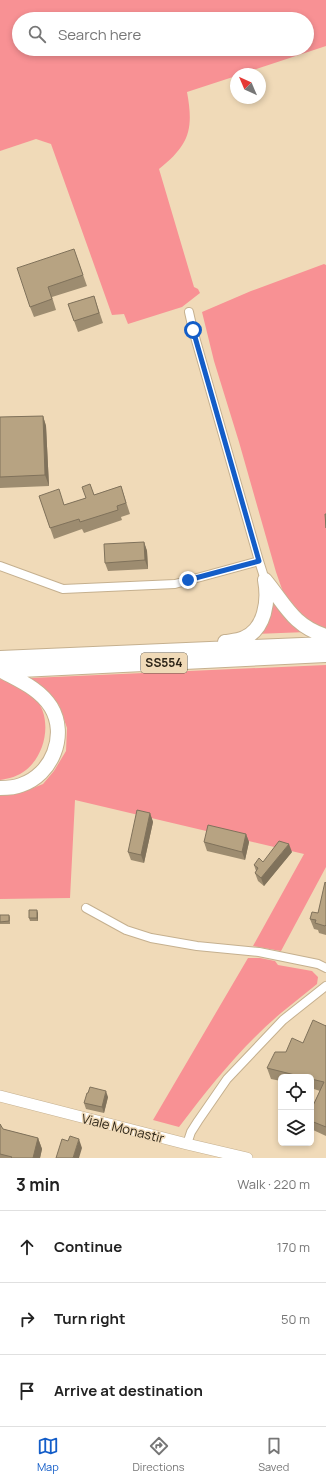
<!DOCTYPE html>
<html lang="en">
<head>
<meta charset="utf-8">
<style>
  body { margin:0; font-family:Manrope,sans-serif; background:#f6f6f6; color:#222 }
  .controls { position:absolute; right:12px; bottom:12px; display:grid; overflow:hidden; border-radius:6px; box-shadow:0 2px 6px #0003 }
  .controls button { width:36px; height:36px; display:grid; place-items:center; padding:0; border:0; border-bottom:1px solid #e0e0e0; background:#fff; color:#222; font:20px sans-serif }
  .compass { position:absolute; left:230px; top:68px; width:36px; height:36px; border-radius:50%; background:#fff; box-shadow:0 2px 6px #0003; rotate:316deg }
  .stop { position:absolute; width:12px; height:12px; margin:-9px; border:3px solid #135dc8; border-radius:50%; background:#fff }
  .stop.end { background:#135dc8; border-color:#fff; box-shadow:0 1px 4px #0008 }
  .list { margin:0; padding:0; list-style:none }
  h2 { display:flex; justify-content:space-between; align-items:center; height:52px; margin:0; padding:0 16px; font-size:17px }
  h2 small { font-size:13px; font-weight:400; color:#767676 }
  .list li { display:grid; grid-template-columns:26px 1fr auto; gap:12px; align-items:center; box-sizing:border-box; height:72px; padding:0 16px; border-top:1px solid #e0e0e0 }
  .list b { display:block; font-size:15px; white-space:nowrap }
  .list em { font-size:13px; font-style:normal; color:#767676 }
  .icon { flex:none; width:22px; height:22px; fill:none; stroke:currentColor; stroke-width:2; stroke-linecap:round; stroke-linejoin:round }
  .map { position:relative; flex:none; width:326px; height:1158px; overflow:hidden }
  .search { position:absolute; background:#fff; box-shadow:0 2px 6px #0003; left:12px; right:12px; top:12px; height:44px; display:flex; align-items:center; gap:10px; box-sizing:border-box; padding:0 14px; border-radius:22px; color:#767676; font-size:15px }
  .sheet { height:268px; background:#fff }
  nav { display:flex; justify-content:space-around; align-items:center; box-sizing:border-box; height:56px; border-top:1px solid #e0e0e0; background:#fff; font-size:11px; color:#767676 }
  nav a { display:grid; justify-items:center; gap:2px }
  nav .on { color:#135dc8 }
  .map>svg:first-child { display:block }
  .green { fill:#f89194; fill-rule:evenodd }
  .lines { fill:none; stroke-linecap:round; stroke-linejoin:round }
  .street-casing { stroke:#c5b08f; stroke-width:10 }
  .secondary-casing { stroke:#c5b08f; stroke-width:12 }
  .highway-casing { stroke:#c5b08f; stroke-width:16 }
  .street { stroke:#fff; stroke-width:8 }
  .secondary { stroke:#fff; stroke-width:11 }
  .highway { stroke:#fff; stroke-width:14 }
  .wall { fill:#9d8c70 }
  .shaded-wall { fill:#80725b }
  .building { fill:#b7a382; stroke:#80725b }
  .route { stroke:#135dc8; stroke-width:5 }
  .labels { text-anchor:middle; stroke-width:3; stroke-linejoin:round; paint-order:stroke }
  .shield { fill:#f0dab8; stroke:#675b47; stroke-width:1 }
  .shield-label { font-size:12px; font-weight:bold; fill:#2c2417 }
  .street-label { font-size:13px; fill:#2c2417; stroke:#f0dab8 }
</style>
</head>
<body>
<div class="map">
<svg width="326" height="1158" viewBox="0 0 326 1158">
  <rect width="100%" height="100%" fill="#f0dab8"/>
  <path class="green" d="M0,0H326V46L241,74H236V76L187,92C194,130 189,145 159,169L194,287L198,289L200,293L182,307L128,324L124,314L112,315L51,144L36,139L0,151ZM19,19H307V49H19Z
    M324,264L326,265V630L322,629L298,613L284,595L276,572L239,442L214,361L202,312L251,291Z
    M268,592L307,632L255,634Z
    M326,665V867L281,951L253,946L304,854L75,800L70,898L0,899V795L23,792L43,784L54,771L66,751L67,728L59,705L31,678Z
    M0,679C13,683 25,688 35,698C53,718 46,754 26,770C19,776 8,779 0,780Z
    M248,958H260L275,961L278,965L312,971L318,977L317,984C305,994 293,1003 281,1013C242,1046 210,1086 179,1127L153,1120Z"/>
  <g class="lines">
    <defs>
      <path id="street" d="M189,312L193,330L259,561
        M0,566L63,589L175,584L259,561L265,580
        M86,908L126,930L151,938L197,946L259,952L318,964L326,968
        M187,1144L191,1132L198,1121L227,1079L283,1020L326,986"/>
      <path id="secondary" d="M0,1096L187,1144L247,1158"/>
      <path id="highway" d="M265,580C285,604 293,626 326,636
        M225,642C231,641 238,641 244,638C265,629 269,601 265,580
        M0,658L326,644
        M0,671L326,655
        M0,788C7,788 14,788 21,785C52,775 68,735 51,707C40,689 20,681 2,671"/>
    </defs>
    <use href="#street" class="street-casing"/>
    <use href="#secondary" class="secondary-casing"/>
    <use href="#highway" class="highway-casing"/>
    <use href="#street" class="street"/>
    <use href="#secondary" class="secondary"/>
    <use href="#highway" class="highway"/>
  </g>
  <path class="wall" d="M74,249L87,286L52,297L56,310L34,317L30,307Z
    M94,296L103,323L78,332L68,304Z
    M43,416L46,426L49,486L0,488V417Z
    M90,484L94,495L121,486L130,514L121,517L122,520L84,533L82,529L54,539L39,496L64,505L86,498Z
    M144,542L147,551L148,569L108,571L105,563Z
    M150,813L153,822L144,863L131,860L128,852Z
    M246,834L249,842L245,860L207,851L204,842Z
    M292,852L264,886L258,881L255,873L256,871L254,865Z
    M326,883V935L319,933L318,930L314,929L310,919L318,913Z
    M38,913V921H30L29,918Z
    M0,915H9L10,917V924H0Z
    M326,1025V1136L311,1129V1110L320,1091L311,1088V1077H281V1081L271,1079L267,1068L286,1052L303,1043Z
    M88,1093L108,1097L104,1113L86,1109L84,1103Z
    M0,1124L3,1129L38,1138L42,1149L40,1158H0Z"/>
  <path class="shaded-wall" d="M43,416L46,426L49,486L45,475Z
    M144,542L147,551L148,569L145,560Z
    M150,813L153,822L144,863L141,855Z
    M246,834L249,842L245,860L242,852Z
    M289,844L292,852L264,886L261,878Z
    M37,910L38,913V921L37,918Z
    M106,1091L108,1097L104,1113L102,1107Z
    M38,1138L42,1149L40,1158H33Z
    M79,1139L82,1148L79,1158H73Z"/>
  <path class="building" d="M74,249L83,275L48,287L52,299L30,307L17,268Z
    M94,296L99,313L74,321L68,304Z
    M43,416L45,475L0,477V417Z
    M90,484L94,495L121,486L126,503L117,506L118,510L80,522L79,519L50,528L39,496L59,489L64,505L86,498L82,487Z
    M325,514H326V528Z
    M144,542L145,560L105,563L104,544Z
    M137,810L150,813L141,855L128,852Z
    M208,825L246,834L242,852L204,842Z
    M279,841L289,844L261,878L255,873L258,868L254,865L259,858L263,862Z
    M325,882L326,883V925L325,926L315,923L316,920L310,919L312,912L318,913Z
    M29,910H37V918H29Z
    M0,915H9V921L0,922Z
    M313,1020L326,1026V1025V1127L311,1121V1110L324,1082L311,1079V1077H303L267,1068L275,1052H286L292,1038L303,1043Z
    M90,1087L106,1091L102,1107L84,1103L87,1093H88Z
    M0,1124L3,1129L38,1138L33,1158H11L12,1157L0,1154Z
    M70,1136L79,1139L73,1158H56L62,1139L68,1141Z"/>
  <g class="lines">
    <path class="route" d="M188,580L259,561L193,330"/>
  </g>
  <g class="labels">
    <rect class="shield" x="141" y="653" width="46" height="20" rx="3"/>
    <g class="shield-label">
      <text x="164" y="667">SS554</text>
    </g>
    <g class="street-label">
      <text transform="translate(123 1128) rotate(14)" y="5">Viale Monastir</text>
    </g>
  </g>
</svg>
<div class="controls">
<button><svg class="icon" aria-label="locate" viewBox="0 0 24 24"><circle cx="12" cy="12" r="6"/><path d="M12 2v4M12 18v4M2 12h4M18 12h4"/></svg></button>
<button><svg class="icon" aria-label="layers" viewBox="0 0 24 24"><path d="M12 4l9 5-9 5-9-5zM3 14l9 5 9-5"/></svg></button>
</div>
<svg class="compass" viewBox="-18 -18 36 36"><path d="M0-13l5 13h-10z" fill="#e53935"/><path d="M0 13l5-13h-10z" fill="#767676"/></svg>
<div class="stop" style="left:193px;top:330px"></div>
<div class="stop end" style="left:188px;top:580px"></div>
<div class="search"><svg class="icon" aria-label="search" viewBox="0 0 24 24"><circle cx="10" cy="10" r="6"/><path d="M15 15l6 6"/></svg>Search here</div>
</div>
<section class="sheet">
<h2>3 min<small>Walk · 220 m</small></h2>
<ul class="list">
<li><svg class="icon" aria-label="ahead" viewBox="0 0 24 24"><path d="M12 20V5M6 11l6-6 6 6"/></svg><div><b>Continue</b></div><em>170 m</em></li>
<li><svg class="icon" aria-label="right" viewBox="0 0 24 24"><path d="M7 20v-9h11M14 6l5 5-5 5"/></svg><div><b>Turn right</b></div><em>50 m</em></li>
<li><svg class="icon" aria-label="arrive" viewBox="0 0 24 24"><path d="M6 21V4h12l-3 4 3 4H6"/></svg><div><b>Arrive at destination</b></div></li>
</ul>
</section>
<nav>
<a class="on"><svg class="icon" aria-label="map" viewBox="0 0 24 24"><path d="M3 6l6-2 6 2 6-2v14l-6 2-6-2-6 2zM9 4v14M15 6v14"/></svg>Map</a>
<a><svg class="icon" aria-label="directions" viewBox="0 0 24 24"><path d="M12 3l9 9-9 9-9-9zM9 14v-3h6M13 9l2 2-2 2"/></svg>Directions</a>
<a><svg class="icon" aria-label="saved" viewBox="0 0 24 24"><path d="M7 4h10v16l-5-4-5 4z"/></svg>Saved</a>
</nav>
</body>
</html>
